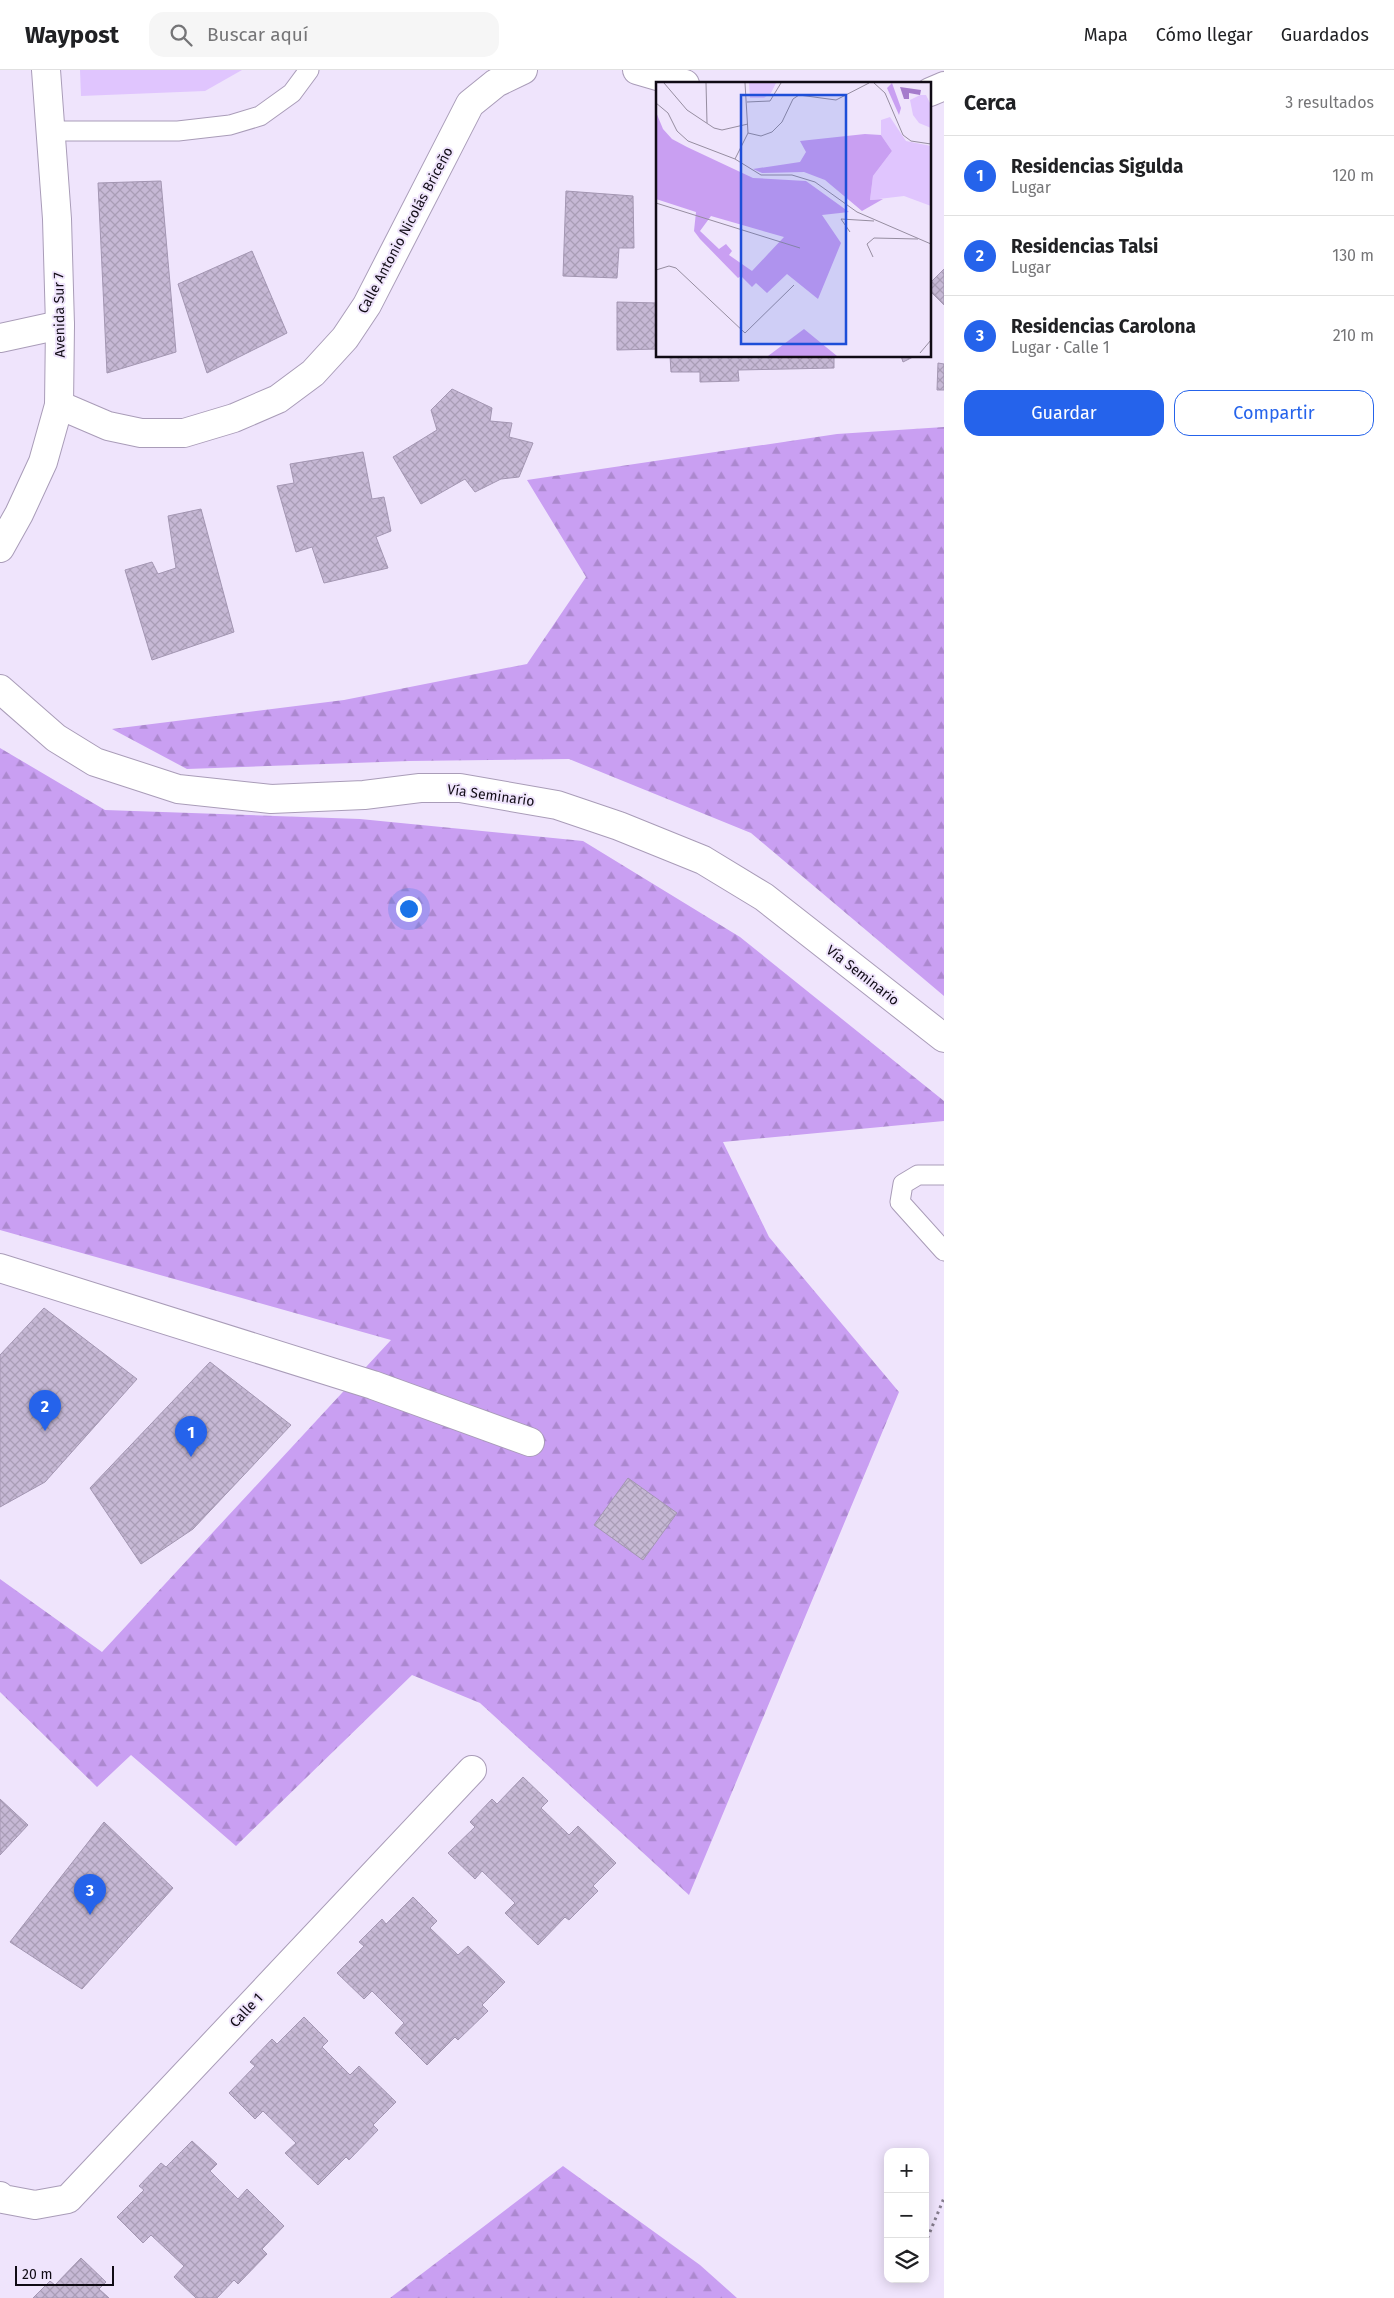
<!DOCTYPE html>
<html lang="es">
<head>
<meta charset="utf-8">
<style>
  body { margin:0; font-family:"Fira Sans",sans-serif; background:#f6f6f6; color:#202124 }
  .controls { position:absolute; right:15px; bottom:15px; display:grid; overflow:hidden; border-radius:10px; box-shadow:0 2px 12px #0003 }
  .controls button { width:45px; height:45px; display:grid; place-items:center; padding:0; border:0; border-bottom:1px solid #e0e0e0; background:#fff; color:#202124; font:25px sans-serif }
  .scale { position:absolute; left:15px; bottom:12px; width:99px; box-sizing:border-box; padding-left:5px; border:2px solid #100b15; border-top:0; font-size:14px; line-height:18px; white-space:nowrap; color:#100b15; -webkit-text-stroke:4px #efe4fc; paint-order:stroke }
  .you { position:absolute; left:408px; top:838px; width:18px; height:18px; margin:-12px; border:4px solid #fff; border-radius:50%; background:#1a73e8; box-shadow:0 0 0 8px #1a73e833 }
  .badge { display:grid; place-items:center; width:32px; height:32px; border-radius:50%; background:#2563eb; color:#fff; font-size:16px; font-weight:700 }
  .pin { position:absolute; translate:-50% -41px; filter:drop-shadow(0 1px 2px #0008) }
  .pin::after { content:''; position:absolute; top:26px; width:18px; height:15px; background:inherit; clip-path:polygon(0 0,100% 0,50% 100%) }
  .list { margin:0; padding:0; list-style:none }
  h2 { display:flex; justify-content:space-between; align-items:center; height:65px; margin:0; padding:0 20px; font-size:21px }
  h2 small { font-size:16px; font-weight:400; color:#757577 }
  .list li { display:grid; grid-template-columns:32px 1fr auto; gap:15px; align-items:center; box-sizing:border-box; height:80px; padding:0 20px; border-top:1px solid #e0e0e0 }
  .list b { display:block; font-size:19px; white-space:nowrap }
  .list p { margin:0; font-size:16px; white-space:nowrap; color:#757577 }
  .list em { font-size:16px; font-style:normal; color:#757577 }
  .actions { display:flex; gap:10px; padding:15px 20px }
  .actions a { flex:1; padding:11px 0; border:1px solid #2563eb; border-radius:15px; text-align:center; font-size:18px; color:#2563eb }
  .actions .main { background:#2563eb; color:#fff }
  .icon { flex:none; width:28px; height:28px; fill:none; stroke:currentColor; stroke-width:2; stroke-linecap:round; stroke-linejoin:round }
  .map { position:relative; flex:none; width:944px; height:2228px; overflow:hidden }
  header { display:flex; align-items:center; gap:30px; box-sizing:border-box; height:70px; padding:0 25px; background:#fff; border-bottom:1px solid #e0e0e0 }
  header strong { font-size:24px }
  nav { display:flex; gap:28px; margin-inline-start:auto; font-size:18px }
  .search { width:350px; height:45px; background:#f6f6f6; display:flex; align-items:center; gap:12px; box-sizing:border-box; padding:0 18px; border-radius:15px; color:#757577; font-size:19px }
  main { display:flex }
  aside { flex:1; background:#fff }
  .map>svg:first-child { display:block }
  .green { fill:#e0c5fe }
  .forest { fill:url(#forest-firs) }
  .building { fill:url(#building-cross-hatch); stroke:#a396b2 }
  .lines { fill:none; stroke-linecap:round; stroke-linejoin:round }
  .service-casing { stroke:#a99cb8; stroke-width:21 }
  .minor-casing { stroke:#a99cb8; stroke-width:30 }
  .secondary-casing { stroke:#a99cb8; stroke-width:30 }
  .path { stroke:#857d8e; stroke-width:3; stroke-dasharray:2.5 4; stroke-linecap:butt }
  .service { stroke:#fff; stroke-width:19 }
  .minor { stroke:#fff; stroke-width:28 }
  .secondary { stroke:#fff; stroke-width:28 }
  .labels { text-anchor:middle; stroke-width:4; stroke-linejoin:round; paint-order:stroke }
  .street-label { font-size:14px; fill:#100b15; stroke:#efe4fc }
  .inset-road { fill:none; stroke:#968da0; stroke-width:1 }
  .view { fill:#1d4ed8; fill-opacity:0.15; stroke:#1d4ed8; stroke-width:2.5 }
  .inset-edge { fill:none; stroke:#100b15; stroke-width:2.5 }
</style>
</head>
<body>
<header>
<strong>Waypost</strong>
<div class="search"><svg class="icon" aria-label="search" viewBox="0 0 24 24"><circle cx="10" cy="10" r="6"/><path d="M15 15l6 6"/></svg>Buscar aquí</div>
<nav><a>Mapa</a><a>Cómo llegar</a><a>Guardados</a></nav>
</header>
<main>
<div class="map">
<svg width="944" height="2228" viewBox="0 0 944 2228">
  <defs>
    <pattern id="forest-firs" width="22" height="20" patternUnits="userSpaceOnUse" patternTransform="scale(1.25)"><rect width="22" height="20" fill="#c99ff2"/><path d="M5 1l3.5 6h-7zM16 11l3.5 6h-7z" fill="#ac88cf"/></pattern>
    <pattern id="building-cross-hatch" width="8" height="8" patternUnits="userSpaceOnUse" patternTransform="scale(1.25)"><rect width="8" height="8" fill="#c6b8d5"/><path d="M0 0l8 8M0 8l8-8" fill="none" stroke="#a99db6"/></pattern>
  </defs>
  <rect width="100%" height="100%" fill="#efe4fc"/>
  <path class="green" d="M80,0H242L205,21L81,26Z"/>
  <path class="forest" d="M944,357V926L751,763L569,689L409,691L187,699L112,659L344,630L527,594L586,507L527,410L837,364Z
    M0,678L105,740L360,749L583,771L740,867L944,1031V1051L723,1072L769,1167L899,1322L689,1825L480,1633L412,1605L236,1776L131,1685L97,1717L0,1622V1509L102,1582L391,1270L0,1160Z
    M563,2096L700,2195L737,2228H390Z"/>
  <path class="building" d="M161,111L176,282L107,303L98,113Z
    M566,121L633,126L634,178H619L617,208L563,206Z
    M252,181L287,263L207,303L178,214Z
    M944,199V235L930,221V213Z
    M617,232L658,233V279L617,280Z
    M670,286H834V298L738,300L739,311L700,312V302H671Z
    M901,286H915L903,292Z
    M938,293L944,294V320H937Z
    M452,319L492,338L490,351L512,353L509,367L533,373L519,407L501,409L475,422L465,409L421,434L393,387L437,360L431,340Z
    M363,382L372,429L384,427L391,461L376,467L388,498L324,513L312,477L296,482L277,416L294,413L290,394Z
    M201,439L234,562L152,590L125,500L152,492L158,504L176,498L168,446Z
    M44,1238L137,1309L45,1412L0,1437V1285Z
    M210,1292L291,1355L193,1459L141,1494L90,1418Z
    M628,1408L677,1443L643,1490L594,1455Z
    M523,1707L548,1731L541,1738L569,1765L578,1756L616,1793L593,1816L598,1821L569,1850L565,1847L538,1875L505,1843L515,1833L482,1801L475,1809L448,1783L475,1757L470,1752L492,1729L497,1734Z
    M0,1729L28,1755L0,1785Z
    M104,1752L173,1818L82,1919L10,1872Z
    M413,1827L437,1851L430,1858L458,1885L468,1876L505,1912L482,1935L488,1941L458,1970L455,1967L427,1995L395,1963L404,1953L372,1921L364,1929L337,1903L364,1876L359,1872L382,1849L386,1854Z
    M304,1947L328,1971L322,1977L350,2005L359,1996L396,2032L373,2055L378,2060L349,2090L346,2087L318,2115L285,2083L296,2073L263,2041L255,2049L229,2023L255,1996L250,1992L272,1969L277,1974Z
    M192,2071L217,2094L210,2101L238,2129L247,2119L284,2156L262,2179L267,2184L238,2214L234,2210L217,2228H196L174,2207L184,2196L151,2165L143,2173L117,2147L144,2120L139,2116L161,2093L166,2097Z
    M81,2188L106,2212L99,2219L109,2228H33L50,2211L55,2215Z"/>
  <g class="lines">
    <defs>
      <path id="service" d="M51,61H178L230,55L260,46L292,23L309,0
        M944,1105H918L903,1114L900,1132L944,1181"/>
      <path id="minor" d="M637,0L685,14
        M930,22L944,16
        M0,268L60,255
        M59,335L108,356L141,363H184L234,348L278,329L313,303L345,268L367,235L470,34L496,13L523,0
        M0,1198L373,1315L530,1372
        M0,2126L3,2129L35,2135L68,2129L472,1700"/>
      <path id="secondary" d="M0,478L19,444L43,392L59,335L60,255L57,149L46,0
        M0,619L56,668L95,692L178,719L271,729L364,725L420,718H460L557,735L619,756L703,790L764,827L944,968"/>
    </defs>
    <use href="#service" class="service-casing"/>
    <use href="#minor" class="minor-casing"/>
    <use href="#secondary" class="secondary-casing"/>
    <path class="path" d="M925,2174L944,2128"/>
    <use href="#service" class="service"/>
    <use href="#minor" class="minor"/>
    <use href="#secondary" class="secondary"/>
  </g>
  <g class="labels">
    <g class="street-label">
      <text transform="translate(405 160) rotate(-62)" y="5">Calle Antonio Nicolás Briceño</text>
      <text transform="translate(59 245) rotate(-91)" y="5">Avenida Sur 7</text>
      <text transform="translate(491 725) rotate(8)" y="5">Vía Seminario</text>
      <text transform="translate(863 905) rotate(38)" y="5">Vía Seminario</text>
      <text transform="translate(246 1940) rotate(-47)" y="5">Calle 1</text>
    </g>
  </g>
  <g transform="translate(656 12)">
    <rect width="275" height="275" fill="#efe4fc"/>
    <path d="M93,1H120L115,11L108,16H94ZM264,13H270L275,23V46L263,41L257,33L254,18ZM234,35L250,59L275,64V124L248,114L214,118L217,94L236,69L225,53V38Z" fill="#e0c5fe"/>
    <path d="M236,1L245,26L243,33L231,6ZM0,30L7,47L16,57L31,65L97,96L150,99L193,130L166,133L185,161L162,217L131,192L111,211L100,201L96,205L85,194L82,196L44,157L38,149L40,130L0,117ZM55,134L128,155L96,189L73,173L76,169L70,162L63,167L44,149ZM209,52L225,53L236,69L217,94L214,118L227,117L206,129L169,98L148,90L106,91L97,87L144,80L150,70L144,59ZM148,247L181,274H112Z" fill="#c99ff2" fill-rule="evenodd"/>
    <path d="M244,5L265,8L264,13L253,11V17H248Z" fill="#a57ccc"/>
    <path class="inset-road" d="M8,1L31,28L58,46L66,48L92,42M50,1L51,41M89,1L92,51L79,77L105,93H136L159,100L201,130L275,162M218,1L229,11L247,53L255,59L275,62M91,20L114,19L125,1M0,21L12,31L21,49L32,59L79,77M92,51L105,54L116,50L126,40L137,17L143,13L180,18L213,1M0,121L144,166M194,150L185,137L218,139M217,175L211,162L218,156L262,157M0,188L13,184L20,186L89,251L138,203M264,271L275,258"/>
    <path class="view" d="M85,13H190V262H85Z"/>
    <rect width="275" height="275" class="inset-edge"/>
  </g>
</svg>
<div class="controls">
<button>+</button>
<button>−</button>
<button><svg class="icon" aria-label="layers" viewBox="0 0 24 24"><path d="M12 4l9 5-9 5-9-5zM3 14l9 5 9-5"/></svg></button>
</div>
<div class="scale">20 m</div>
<div class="you"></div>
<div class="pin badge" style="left:191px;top:1387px">1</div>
<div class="pin badge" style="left:45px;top:1361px">2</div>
<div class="pin badge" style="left:90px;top:1845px">3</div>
</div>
<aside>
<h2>Cerca<small>3 resultados</small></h2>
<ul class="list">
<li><span class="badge">1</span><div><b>Residencias Sigulda</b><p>Lugar</p></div><em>120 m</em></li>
<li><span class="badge">2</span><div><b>Residencias Talsi</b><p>Lugar</p></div><em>130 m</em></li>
<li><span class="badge">3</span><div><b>Residencias Carolona</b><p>Lugar · Calle 1</p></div><em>210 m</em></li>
</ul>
<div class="actions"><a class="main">Guardar</a><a>Compartir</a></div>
</aside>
</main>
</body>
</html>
